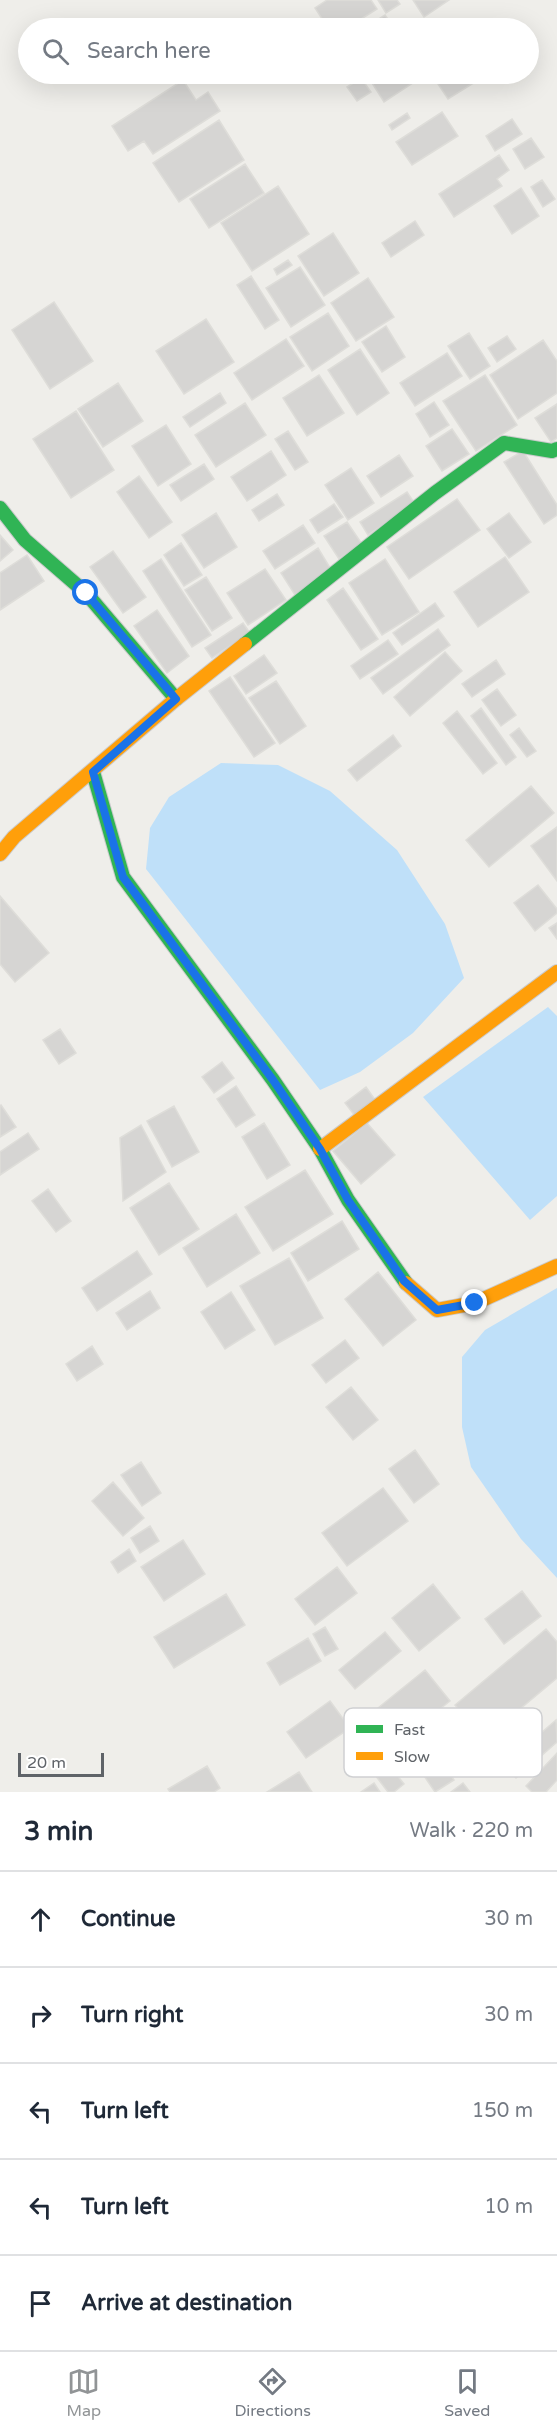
<!DOCTYPE html>
<html lang="en">
<head>
<meta charset="utf-8">
<style>
  body { margin:0; font-family:"Varela Round",sans-serif; background:#f2f2f3; color:#1f2937 }
  .scale { position:absolute; left:18px; bottom:15px; width:86px; box-sizing:border-box; padding-left:6px; border:3px solid #5f6368; border-top:0; font-size:16px; line-height:21px; white-space:nowrap; color:#5f6368; -webkit-text-stroke:4px #fff; paint-order:stroke }
  .stop { position:absolute; width:18px; height:18px; margin:-14px; border:4px solid #1a73e8; border-radius:50%; background:#fff }
  .stop.end { background:#1a73e8; border-color:#fff; box-shadow:0 2px 6px #0008 }
  .list { margin:0; padding:0; list-style:none }
  h2 { display:flex; justify-content:space-between; align-items:center; height:78px; margin:0; padding:0 24px; font-size:26px }
  h2 small { font-size:20px; font-weight:400; color:#747a83 }
  .list li { display:grid; grid-template-columns:39px 1fr auto; gap:18px; align-items:center; box-sizing:border-box; height:96px; padding:0 24px; border-top:2px solid #e0e1e3 }
  .list b { display:block; font-size:22px; white-space:nowrap }
  .list em { font-size:20px; font-style:normal; color:#747a83 }
  .icon { flex:none; width:33px; height:33px; fill:none; stroke:currentColor; stroke-width:2; stroke-linecap:round; stroke-linejoin:round }
  .map { position:relative; flex:none; width:557px; height:1792px; overflow:hidden }
  .search { position:absolute; background:#fff; box-shadow:0 6px 24px #0002; left:18px; right:18px; top:18px; height:66px; display:flex; align-items:center; gap:15px; box-sizing:border-box; padding:0 21px; border-radius:33px; color:#747a83; font-size:22px }
  .sheet { height:558px; background:#fff }
  nav { display:flex; justify-content:space-around; align-items:center; box-sizing:border-box; height:84px; border-top:2px solid #e0e1e3; background:#fff; font-size:16px; color:#747a83 }
  nav a { display:grid; justify-items:center; gap:3px }
  nav .on { color:#919496 }
  .map>svg:first-child { display:block }
  .water { fill:#bfe0f9 }
  .building { fill:#d6d5d3; stroke:#deddd9; stroke-width:1.5 }
  .lines { fill:none; stroke-linecap:round; stroke-linejoin:round }
  .fast-casing { stroke:#cacacb; stroke-width:16 }
  .slow-casing { stroke:#cacacb; stroke-width:16 }
  .fast { stroke:#30b455; stroke-width:14 }
  .slow { stroke:#ff9f0a; stroke-width:14 }
  .route { stroke:#1a73e8; stroke-width:8 }
  .key { fill:#fff; stroke:#cfd0d2; stroke-width:1.5 }
  .key-label { font-size:16px; fill:#5f6368 }
</style>
</head>
<body>
<div class="map">
<svg width="557" height="1792" viewBox="0 0 557 1792">
  <rect width="100%" height="100%" fill="#efeeea"/>
  <path class="water" d="M221,763L278,765L330,791L397,850L445,924L464,978L413,1033L360,1072L320,1090L146,869L150,828L169,797Z
    M548,1007L557,1016V1196L530,1220L423,1097Z
    M557,1288V1578L521,1539L471,1467L462,1427V1357L485,1330Z"/>
  <path class="building" d="M327,0H371L377,9L347,28H328L315,8Z
    M378,0H397L400,4L386,13Z
    M413,0H449L424,17Z
    M385,15L394,28H364Z
    M361,74H376L366,80Z
    M387,74H424L425,75L384,102L372,83Z
    M441,74H488L448,99L434,78Z
    M361,78L371,92L357,101L347,87Z
    M183,80L196,100L208,92L220,111L153,154L144,141L128,151L112,126Z
    M442,112L458,136L412,165L396,142Z
    M407,113L410,118L392,130L389,125Z
    M512,119L522,134L495,151L486,136Z
    M219,120L244,160L179,202L153,163Z
    M531,138L544,157L525,169L513,149Z
    M499,155L509,170L497,179L502,186L454,217L439,194Z
    M245,164L264,193L209,228L190,199Z
    M542,180L555,199L543,207L531,187Z
    M278,186L309,234L252,271L221,223Z
    M521,188L539,216L512,234L494,206Z
    M415,221L424,235L391,257L382,243Z
    M333,233L359,273L324,296L298,256Z
    M288,260L292,265L277,275L274,269Z
    M300,267L325,305L291,327L266,288Z
    M251,276L279,320L265,329L237,285Z
    M368,278L394,317L356,341L331,303Z
    M54,302L93,361L50,389L12,330Z
    M328,313L349,346L312,371L290,337Z
    M206,319L234,362L184,394L156,351Z
    M386,326L405,357L382,372L362,342Z
    M469,333L490,366L470,379L448,346Z
    M507,336L516,349L497,362L488,348Z
    M286,339L304,366L252,400L234,373Z
    M543,340L557,361V393L518,419L490,375Z
    M360,349L389,393L357,415L328,370Z
    M447,353L462,376L415,406L400,383Z
    M319,375L344,413L307,436L283,398Z
    M485,375L517,425L476,451L443,401Z
    M118,383L143,421L103,447L78,409Z
    M220,393L226,403L190,427L183,417Z
    M434,402L449,425L430,437L416,414Z
    M245,403L266,435L216,467L195,435Z
    M557,404V438L551,442L535,418Z
    M76,411L114,470L71,498L33,439Z
    M166,425L191,464L158,486L132,446Z
    M452,429L469,454L442,471L426,446Z
    M288,431L308,462L295,470L275,439Z
    M271,451L286,475L247,501L231,477Z
    M523,451L557,505V515L544,524L504,462Z
    M399,455L413,476L381,497L367,476Z
    M204,464L214,479L181,501L170,485Z
    M351,468L374,503L348,520L325,485Z
    M139,476L172,522L149,538L117,492Z
    M407,492L415,504L368,535L360,522Z
    M277,494L284,505L259,521L252,510Z
    M457,499L480,530L409,579L387,547Z
    M334,504L343,517L318,533L310,520Z
    M216,513L237,547L204,568L182,535Z
    M509,513L531,542L509,558L487,529Z
    M347,522L362,544L339,559L324,536Z
    M303,525L315,543L275,569L263,551Z
    M0,535L13,550L0,561Z
    M181,543L202,575L184,586L164,555Z
    M318,548L332,571L295,595L281,573Z
    M113,551L146,597L123,613L90,567Z
    M27,555L44,581L0,610V573Z
    M505,557L529,592L478,627L454,592Z
    M161,559L211,635L192,647L143,571Z
    M385,559L419,612L382,635L349,583Z
    M265,569L286,600L248,625L227,593Z
    M206,577L232,618L212,631L185,590Z
    M343,588L378,639L361,650L327,600Z
    M435,603L444,616L402,645L393,633Z
    M157,610L189,656L167,673L134,626Z
    M243,623L250,633L212,658L205,648Z
    M438,629L450,645L383,694L371,678Z
    M388,640L398,654L360,679L351,666Z
    M445,652L462,671L410,716L394,697Z
    M264,655L277,673L246,694L234,676Z
    M496,660L505,674L472,697L462,684Z
    M230,677L275,743L254,757L209,691Z
    M276,681L306,726L280,744L249,698Z
    M497,689L516,715L501,726L482,700Z
    M481,708L516,757L506,765L471,716Z
    M457,711L497,763L483,774L443,723Z
    M519,728L536,751L527,757L510,735Z
    M393,735L401,746L357,781L348,770Z
    M531,786L554,813L489,867L466,840Z
    M557,827V881L531,846Z
    M538,885L557,909V913L535,931L514,903Z
    M0,896L49,953L15,982L0,964Z
    M557,923V939L549,928Z
    M60,1029L76,1053L59,1064L43,1040Z
    M222,1062L234,1078L214,1093L202,1077Z
    M236,1086L255,1115L236,1127L217,1099Z
    M366,1087L376,1101L355,1116L345,1103Z
    M1,1105L16,1127L0,1137V1106Z
    M174,1106L199,1152L172,1167L147,1121Z
    M264,1123L290,1165L267,1179L242,1137Z
    M367,1123L395,1155L361,1184L333,1151Z
    M141,1125L166,1172L123,1201L120,1138Z
    M28,1133L39,1149L0,1175V1152Z
    M305,1170L333,1214L273,1251L245,1207Z
    M169,1183L199,1229L159,1255L130,1208Z
    M48,1189L71,1221L56,1232L32,1201Z
    M236,1214L260,1253L207,1287L183,1248Z
    M342,1221L359,1249L308,1281L291,1253Z
    M137,1251L152,1274L97,1311L82,1288Z
    M289,1258L323,1318L275,1345L240,1286Z
    M378,1272L416,1320L383,1346L345,1299Z
    M150,1291L160,1308L127,1330L116,1313Z
    M231,1292L255,1330L225,1349L201,1312Z
    M345,1340L359,1358L326,1383L312,1365Z
    M92,1346L103,1364L77,1381L66,1364Z
    M351,1387L378,1420L353,1440L326,1407Z
    M415,1450L439,1484L414,1503L389,1469Z
    M141,1462L161,1493L142,1506L121,1475Z
    M113,1482L144,1518L123,1536L92,1501Z
    M383,1488L408,1521L347,1566L322,1533Z
    M150,1526L159,1541L140,1553L131,1538Z
    M183,1540L205,1574L164,1601L141,1567Z
    M129,1549L136,1561L118,1573L111,1562Z
    M337,1567L357,1593L315,1625L295,1599Z
    M433,1584L460,1618L419,1651L392,1618Z
    M522,1591L541,1616L504,1644L485,1619Z
    M226,1594L245,1625L174,1668L154,1637Z
    M325,1627L338,1649L325,1656L313,1634Z
    M546,1629L557,1642V1678L484,1739L455,1705Z
    M385,1632L401,1651L355,1689L339,1670Z
    M308,1638L321,1661L280,1685L267,1663Z
    M425,1670L450,1701L393,1747L368,1716Z
    M330,1701L350,1728L306,1758L287,1732Z
    M556,1720L557,1742L516,1778L504,1765Z
    M557,1753V1780L546,1792H532L526,1786Z
    M439,1757L454,1780L435,1792L420,1770Z
    M389,1765L404,1784L394,1792H388L375,1775Z
    M207,1766L220,1788L214,1792H170L168,1789Z
    M299,1772L312,1792H267Z
    M374,1783L380,1792H361Z
    M463,1783L470,1792H451Z"/>
  <g class="lines">
    <defs>
      <path id="fast" d="M0,508L25,540L86,593L176,699
        M245,644L435,493L504,443L552,451L557,449
        M93,772L123,877L273,1080L320,1149L348,1200L406,1283"/>
      <path id="slow" d="M0,854L14,837L176,699L245,644
        M320,1149L557,972
        M406,1283L437,1310L475,1303L557,1266"/>
    </defs>
    <use href="#fast" class="fast-casing"/>
    <use href="#slow" class="slow-casing"/>
    <use href="#fast" class="fast"/>
    <use href="#slow" class="slow"/>
  </g>
  <g class="lines">
    <path class="route" d="M86,593L176,699L93,772L123,877L273,1080L320,1149L348,1200L404,1281L437,1310L475,1303"/>
  </g>
  <rect x="344" y="1708" width="198" height="69" rx="9" class="key"/>
  <rect x="356" y="1725" width="27" height="8" fill="#30b455"/>
  <rect x="356" y="1752" width="27" height="8" fill="#ff9f0a"/>
  <g class="key-label">
    <text x="394" y="1735">Fast</text>
    <text x="394" y="1762">Slow</text>
  </g>
</svg>
<div class="scale">20 m</div>
<div class="stop" style="left:86px;top:593px"></div>
<div class="stop end" style="left:475px;top:1303px"></div>
<div class="search"><svg class="icon" aria-label="search" viewBox="0 0 24 24"><circle cx="10" cy="10" r="6"/><path d="M15 15l6 6"/></svg>Search here</div>
</div>
<section class="sheet">
<h2>3 min<small>Walk · 220 m</small></h2>
<ul class="list">
<li><svg class="icon" aria-label="ahead" viewBox="0 0 24 24"><path d="M12 20V5M6 11l6-6 6 6"/></svg><div><b>Continue</b></div><em>30 m</em></li>
<li><svg class="icon" aria-label="right" viewBox="0 0 24 24"><path d="M7 20v-9h11M14 6l5 5-5 5"/></svg><div><b>Turn right</b></div><em>30 m</em></li>
<li><svg class="icon" aria-label="left" viewBox="0 0 24 24"><path d="M17 20v-9H6M10 6l-5 5 5 5"/></svg><div><b>Turn left</b></div><em>150 m</em></li>
<li><svg class="icon" aria-label="left" viewBox="0 0 24 24"><path d="M17 20v-9H6M10 6l-5 5 5 5"/></svg><div><b>Turn left</b></div><em>10 m</em></li>
<li><svg class="icon" aria-label="arrive" viewBox="0 0 24 24"><path d="M6 21V4h12l-3 4 3 4H6"/></svg><div><b>Arrive at destination</b></div></li>
</ul>
</section>
<nav>
<a class="on"><svg class="icon" aria-label="map" viewBox="0 0 24 24"><path d="M3 6l6-2 6 2 6-2v14l-6 2-6-2-6 2zM9 4v14M15 6v14"/></svg>Map</a>
<a><svg class="icon" aria-label="directions" viewBox="0 0 24 24"><path d="M12 3l9 9-9 9-9-9zM9 14v-3h6M13 9l2 2-2 2"/></svg>Directions</a>
<a><svg class="icon" aria-label="saved" viewBox="0 0 24 24"><path d="M7 4h10v16l-5-4-5 4z"/></svg>Saved</a>
</nav>
</body>
</html>
